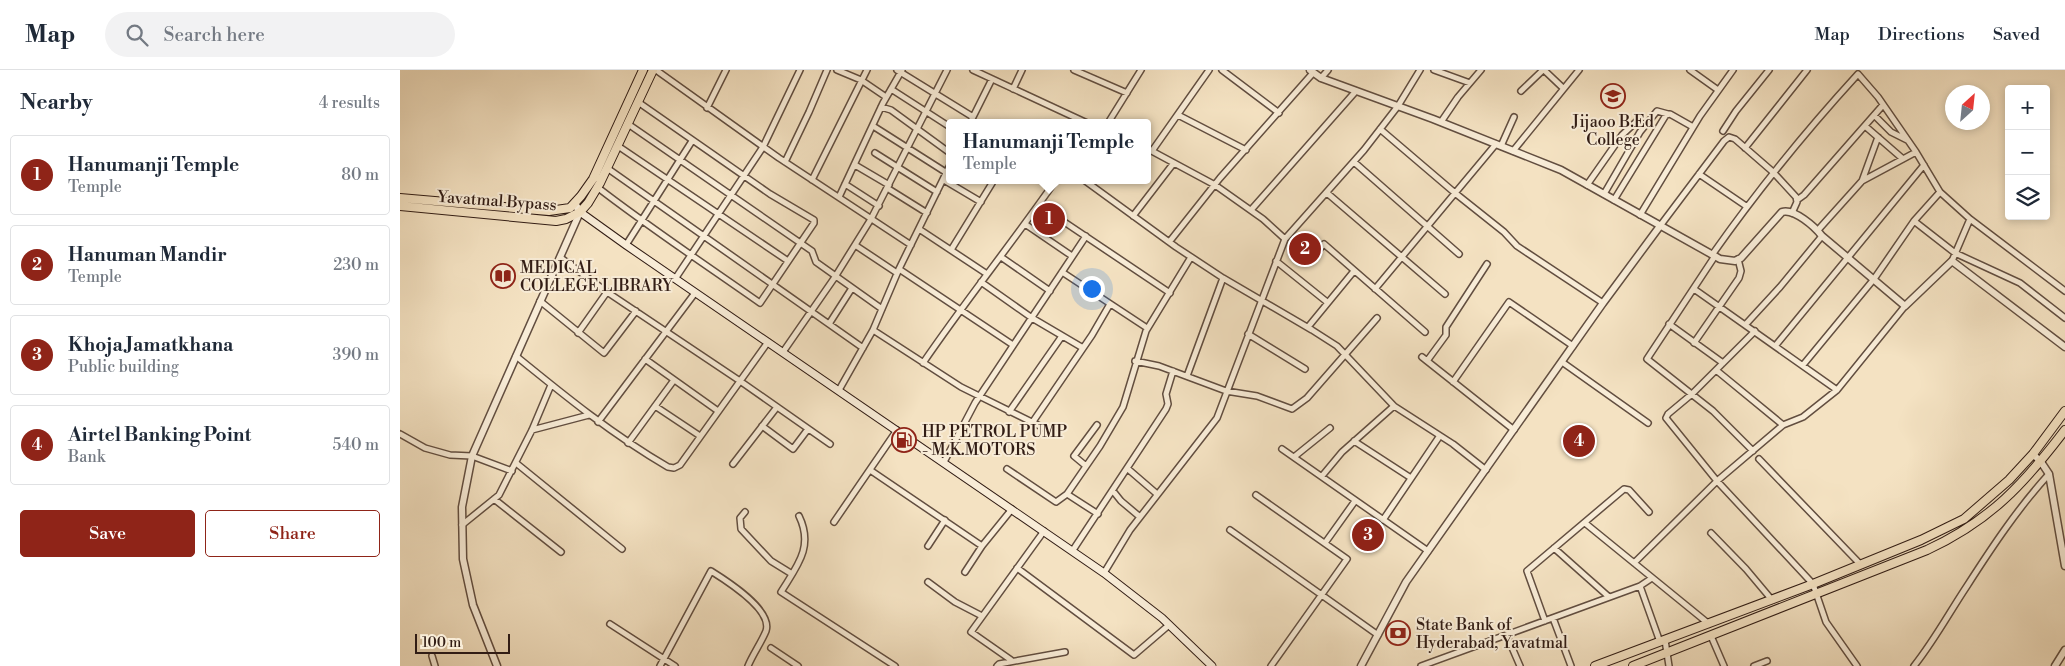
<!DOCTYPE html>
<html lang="en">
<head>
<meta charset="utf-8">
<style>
  body { margin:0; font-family:"Libre Bodoni",serif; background:#f2f2f3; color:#1f2937 }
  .controls { position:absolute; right:15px; top:15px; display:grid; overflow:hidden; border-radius:5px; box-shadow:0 2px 8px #0003 }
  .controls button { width:45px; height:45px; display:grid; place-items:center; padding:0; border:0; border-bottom:1px solid #e0e1e3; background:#fff; color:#1f2937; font:25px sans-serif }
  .compass { position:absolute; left:1545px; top:15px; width:45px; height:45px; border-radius:50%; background:#fff; box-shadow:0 2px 8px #0003; rotate:27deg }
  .scale { position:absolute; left:15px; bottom:12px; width:95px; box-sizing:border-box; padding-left:5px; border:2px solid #321d15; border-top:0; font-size:14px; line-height:18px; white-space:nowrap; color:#321d15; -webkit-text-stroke:4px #f8ecd7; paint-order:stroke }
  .you { position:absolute; left:691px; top:218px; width:18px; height:18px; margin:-12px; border:4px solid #fff; border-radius:50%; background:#1a73e8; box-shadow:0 0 0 8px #1a73e833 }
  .badge { display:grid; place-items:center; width:32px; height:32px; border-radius:50%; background:#8f2418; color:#fff; font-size:16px; font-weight:700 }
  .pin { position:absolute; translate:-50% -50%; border:2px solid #fff; box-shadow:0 1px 5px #0006 }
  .popup { position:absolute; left:546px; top:49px; width:205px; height:65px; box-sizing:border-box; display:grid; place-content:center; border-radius:5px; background:#fff; filter:drop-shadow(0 1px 4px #0005); font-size:16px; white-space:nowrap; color:#747a83 }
  .popup b { font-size:19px; color:#1f2937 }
  .popup::after { content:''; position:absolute; left:50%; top:100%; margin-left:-10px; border:10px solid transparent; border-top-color:#fff }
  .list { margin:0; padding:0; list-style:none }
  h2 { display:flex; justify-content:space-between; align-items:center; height:65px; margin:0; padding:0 20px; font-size:21px }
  h2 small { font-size:16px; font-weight:400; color:#747a83 }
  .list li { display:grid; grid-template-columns:32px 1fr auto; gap:15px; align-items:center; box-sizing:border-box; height:80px; margin:0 10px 10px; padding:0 10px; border:1px solid #e0e1e3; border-radius:5px }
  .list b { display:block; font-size:19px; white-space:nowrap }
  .list p { margin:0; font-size:16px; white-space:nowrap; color:#747a83 }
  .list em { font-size:16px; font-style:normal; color:#747a83 }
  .actions { display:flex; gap:10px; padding:15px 20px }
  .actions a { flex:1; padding:11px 0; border:1px solid #8f2418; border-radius:5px; text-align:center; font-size:18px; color:#8f2418 }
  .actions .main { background:#8f2418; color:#fff }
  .icon { flex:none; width:28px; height:28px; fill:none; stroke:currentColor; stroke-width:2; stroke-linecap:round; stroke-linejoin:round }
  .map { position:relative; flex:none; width:1665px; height:596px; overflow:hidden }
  header { display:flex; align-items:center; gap:30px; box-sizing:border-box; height:70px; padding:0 25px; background:#fff; border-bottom:1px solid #e0e1e3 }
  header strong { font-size:24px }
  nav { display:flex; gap:28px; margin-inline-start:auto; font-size:18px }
  .search { width:350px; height:45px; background:#f2f2f3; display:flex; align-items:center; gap:12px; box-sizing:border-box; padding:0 18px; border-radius:28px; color:#747a83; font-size:19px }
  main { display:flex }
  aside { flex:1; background:#fff }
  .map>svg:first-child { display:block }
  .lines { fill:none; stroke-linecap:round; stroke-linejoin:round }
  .minor-casing { stroke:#624e40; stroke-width:8 }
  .tertiary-casing { stroke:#624e40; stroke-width:9 }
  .secondary-casing { stroke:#321d15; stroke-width:9 }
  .primary-casing { stroke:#321d15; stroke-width:10 }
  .minor { stroke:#f8ecd7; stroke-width:5 }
  .tertiary { stroke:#f8ecd7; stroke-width:6 }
  .secondary { stroke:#f8ecd7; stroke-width:7 }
  .primary { stroke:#f4e2c2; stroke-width:8 }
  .labels { text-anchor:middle; stroke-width:4; stroke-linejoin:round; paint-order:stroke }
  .poi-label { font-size:16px; fill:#321d15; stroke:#f8ecd7; text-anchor:start }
  .street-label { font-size:16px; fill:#321d15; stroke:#f8ecd7 }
</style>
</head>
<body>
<header>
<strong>Map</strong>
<div class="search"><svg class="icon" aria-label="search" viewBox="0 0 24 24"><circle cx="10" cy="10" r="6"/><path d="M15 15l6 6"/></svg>Search here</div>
<nav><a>Map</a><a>Directions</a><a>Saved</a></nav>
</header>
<main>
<aside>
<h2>Nearby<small>4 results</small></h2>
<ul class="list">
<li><span class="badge">1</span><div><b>Hanumanji Temple</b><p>Temple</p></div><em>80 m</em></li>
<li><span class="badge">2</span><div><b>Hanuman Mandir</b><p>Temple</p></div><em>230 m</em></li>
<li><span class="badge">3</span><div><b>Khoja Jamatkhana</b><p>Public building</p></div><em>390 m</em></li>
<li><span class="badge">4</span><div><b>Airtel Banking Point</b><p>Bank</p></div><em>540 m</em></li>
</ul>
<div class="actions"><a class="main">Save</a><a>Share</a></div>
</aside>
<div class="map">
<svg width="1665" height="596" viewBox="0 0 1665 596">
  <rect width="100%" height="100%" fill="#f4e2c2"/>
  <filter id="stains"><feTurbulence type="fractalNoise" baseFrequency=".004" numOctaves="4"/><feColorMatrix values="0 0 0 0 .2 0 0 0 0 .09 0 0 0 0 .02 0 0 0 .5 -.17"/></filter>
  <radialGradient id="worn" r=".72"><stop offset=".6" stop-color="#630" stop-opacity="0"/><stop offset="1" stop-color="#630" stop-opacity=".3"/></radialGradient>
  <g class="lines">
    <defs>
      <path id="minor" d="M256,0L379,88L511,175
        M437,0L461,10L486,27
        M497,0L573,47
        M573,0L687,53
        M674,0L727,23
        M822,0L879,43
        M1034,0L1070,13
        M1144,0L1163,18
        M1290,0L1318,20
        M921,8L928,0
        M491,19L550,57
        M613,19L622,0
        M1121,21L1143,0
        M481,37L491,40L550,83
        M307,38L326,0
        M778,45L846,80
        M1474,45L1491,62L1507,70
        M1041,52L1058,27L1081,0
        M570,53L592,9
        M708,53L741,0
        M228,54L412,181L416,192L482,239
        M473,56L547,103
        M1465,56L1503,89
        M980,59L1055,123L1104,162L1117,176L1203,233
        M1323,61L1336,41L1369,0
        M218,76L388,191
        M1101,76L1114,47
        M1345,78L1407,0
        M748,79L815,115L863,149L885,169
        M752,81L809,0
        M1113,81L1179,0
        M475,83L537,122
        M385,92L409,42L427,0
        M954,92L1059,184
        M455,95L489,115
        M207,98L463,278
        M1299,104L1346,136
        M412,110L467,0
        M544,110L581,132
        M684,110L776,177L823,208L912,260L937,276L994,336L1053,374L1086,400
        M1462,111L1478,67
        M445,114L479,136
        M1187,115L1222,65L1237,51L1245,55
        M197,117C250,158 306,195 360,233L414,153V150L370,124L238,32
        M487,118L527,143
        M1540,122L1514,151L1555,183L1620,213L1665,248
        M927,123L1045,224
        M1204,124L1240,62L1257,41L1268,44
        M439,127L483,33L502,0
        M1214,130L1266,45L1270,44L1293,57
        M1397,130L1404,125L1483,35
        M639,135L770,223
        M851,140L956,21
        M1240,145L1300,46L1333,0
        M733,146L773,94
        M1570,149L1665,221
        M625,154L672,186
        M1260,156L1324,71L1329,67L1335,69L1373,102L1396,127L1397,132L1392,143
        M519,159L587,204
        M1418,160L1462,111L1516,82
        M770,171L820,108L913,3
        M226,175L292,71
        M455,175L497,203
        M551,180L594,110
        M1312,185C1357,121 1405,62 1458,4L1478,27L1516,82L1540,122L1570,149L1552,191
        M913,186L924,174L1025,262
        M1315,186L1247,289L1313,341L1353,381
        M601,187L650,221
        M161,188L207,222L340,311L430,374
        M876,191L927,232
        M499,199L613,275
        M662,202L747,258
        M275,209L363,77L400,0
        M581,212L632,248L683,278
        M975,219L1096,74
        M1294,219L1437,320
        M140,231L204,283L236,241
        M429,254L452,218
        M1269,254L1323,293
        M1346,254L1380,217L1422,166
        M908,257L954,201
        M473,260L561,317L656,364
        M1355,261L1292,324L1268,344L1266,348L1317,411L1413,514L1426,552L1457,596
        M178,263L207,222
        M848,264L905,299
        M1294,273L1339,208L1341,201L1338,189
        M1376,275L1524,95
        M383,282L435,207L471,149L547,0
        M116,286C165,326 213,365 268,397L274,398L280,395L368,272
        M1022,287L1114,360
        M245,289L318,341
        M735,291L759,296L826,321L857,326L892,339L907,328L977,248
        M1027,291L1046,265V257L1087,194
        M1162,292L1248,353
        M523,293C566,230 613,172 656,110
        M1403,295L1474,209L1514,151
        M1316,300L1383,355
        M787,306L823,208
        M1053,312L1109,232L1173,276
        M439,320L473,260L499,199L550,95
        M255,336L300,366
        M609,342L662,266
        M198,352L295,223
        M632,353L692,265L710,234
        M362,356L393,379L408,359
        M132,360L189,345
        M0,364L25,378L50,385L72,386L112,401
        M954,371L1011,408
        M228,373L274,310
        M882,379L1028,481
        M894,387L930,358
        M1359,389L1461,495
        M544,392L575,333L686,166
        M116,393L222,479
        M333,394L377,337
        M686,396L674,386L697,355
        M607,399L656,432L667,424L700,376L723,337L746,261L791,187
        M728,399L757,424
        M470,400L582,476
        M922,406L942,382L994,336
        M713,421L721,431L740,447
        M667,424L698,444
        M856,425L947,489L871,596
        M94,429L161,482
        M345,442L340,448L341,459L371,491L392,504
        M399,446C414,477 397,496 381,522L495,596
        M983,450L1039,367
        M434,452L497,360
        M1185,453L1309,554
        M62,455L99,425L132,360L151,315
        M830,460L978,565
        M1311,463L1346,499L1372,530
        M925,473L955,431
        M528,476L545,450
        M1154,478L1209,527
        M673,480L766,339L768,334L766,324L773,301
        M1234,493L1317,411L1383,355L1403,347L1437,320L1505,236
        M617,498L734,585L769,555
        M565,502L582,476L612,439
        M704,503L730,460L817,348L885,169L964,80L998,36L1020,0
        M528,512L555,532L582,546
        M1240,516L1260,572
        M1153,548L1171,596
        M1145,551L1127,501L1224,419L1229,420L1249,442
        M210,554L275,596
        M1107,566L1120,596
        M1311,566L1324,596
        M1265,570L1269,596
        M371,578L398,596
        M32,586L35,596
        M611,590L571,562L644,461
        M260,596L311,501C327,511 373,540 366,561C361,573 353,584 348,596
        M597,596L599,594L665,582
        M1021,596L1240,516L1252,508
        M1354,596L1367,591
        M1514,596C1534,571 1549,543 1567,516C1592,477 1618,438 1649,404"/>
      <path id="tertiary" d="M910,0L921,8L1033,49L1161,100L1320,189L1335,191L1341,188L1382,142C1394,138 1415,157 1422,166L1505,236L1552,191L1665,277
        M1633,384L1641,392L1649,404L1665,496
        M97,596L73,535L63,489L62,437L72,386L180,142
        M961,596L1006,512L1203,233L1260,156
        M1655,596L1665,580"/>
      <path id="secondary" d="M175,134L180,142L226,175L704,503L762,548L812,596"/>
      <path id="primary" d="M0,128L149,141L170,138L181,126L193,109L243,0
        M0,136L156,151L166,149L180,142L188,133L200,113L253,0
        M1195,596L1413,514L1521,470L1564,449L1609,410L1633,384L1665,341
        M1233,596L1527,480C1590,451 1624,414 1665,360"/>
    </defs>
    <use href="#minor" class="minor-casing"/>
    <use href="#tertiary" class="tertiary-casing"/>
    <use href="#secondary" class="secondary-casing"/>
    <use href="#primary" class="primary-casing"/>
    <use href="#minor" class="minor"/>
    <use href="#tertiary" class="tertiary"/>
    <use href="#secondary" class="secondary"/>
    <use href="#primary" class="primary"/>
  </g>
  <defs>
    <symbol id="school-ring" viewBox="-11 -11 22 22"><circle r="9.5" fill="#f8ecd7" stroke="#8f2418" stroke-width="1.5"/><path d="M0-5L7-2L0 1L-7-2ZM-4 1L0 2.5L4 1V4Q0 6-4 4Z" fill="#8f2418"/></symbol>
    <symbol id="library-ring" viewBox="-11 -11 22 22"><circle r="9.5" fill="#f8ecd7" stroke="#8f2418" stroke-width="1.5"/><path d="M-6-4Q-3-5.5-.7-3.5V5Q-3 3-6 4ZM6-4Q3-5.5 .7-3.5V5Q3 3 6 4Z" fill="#8f2418"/></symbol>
    <symbol id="fuel-ring" viewBox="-11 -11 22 22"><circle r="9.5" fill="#f8ecd7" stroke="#8f2418" stroke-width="1.5"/><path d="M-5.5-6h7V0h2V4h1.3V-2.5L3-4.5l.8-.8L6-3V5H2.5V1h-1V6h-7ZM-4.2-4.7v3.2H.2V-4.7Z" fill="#8f2418"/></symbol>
    <symbol id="bank-ring" viewBox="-11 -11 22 22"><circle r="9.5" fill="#f8ecd7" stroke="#8f2418" stroke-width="1.5"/><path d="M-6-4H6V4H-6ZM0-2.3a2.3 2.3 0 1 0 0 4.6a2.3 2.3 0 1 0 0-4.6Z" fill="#8f2418"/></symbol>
  </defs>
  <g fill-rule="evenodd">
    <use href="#school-ring" x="1199" y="12" width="28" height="28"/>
    <use href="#library-ring" x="89" y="192" width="28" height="28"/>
    <use href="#fuel-ring" x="490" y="356" width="28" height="28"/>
    <use href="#bank-ring" x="984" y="549" width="28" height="28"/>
  </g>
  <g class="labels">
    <g class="poi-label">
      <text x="1213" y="57" text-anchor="middle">Jijaoo B.Ed<tspan x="1213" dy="18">College</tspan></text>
      <text x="120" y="203">MEDICAL<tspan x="120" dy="18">COLLEGE LIBRARY</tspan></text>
      <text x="522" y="367">HP PETROL PUMP<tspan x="522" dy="18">- M.K.MOTORS</tspan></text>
      <text x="1016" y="560">State Bank of<tspan x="1016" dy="18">Hyderabad, Yavatmal</tspan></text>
    </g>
    <g class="street-label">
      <text transform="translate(97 130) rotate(4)" y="6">Yavatmal Bypass</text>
    </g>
  </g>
  <rect width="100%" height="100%" filter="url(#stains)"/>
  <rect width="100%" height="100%" fill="url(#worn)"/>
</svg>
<div class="controls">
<button>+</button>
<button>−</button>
<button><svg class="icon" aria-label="layers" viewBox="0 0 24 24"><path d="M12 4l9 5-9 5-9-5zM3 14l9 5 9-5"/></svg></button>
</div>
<svg class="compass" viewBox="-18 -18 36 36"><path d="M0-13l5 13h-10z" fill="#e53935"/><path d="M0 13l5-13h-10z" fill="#747a83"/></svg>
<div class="scale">100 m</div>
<div class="you"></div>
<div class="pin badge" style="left:649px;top:149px">1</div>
<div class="popup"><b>Hanumanji Temple</b>Temple</div>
<div class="pin badge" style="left:905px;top:179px">2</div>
<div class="pin badge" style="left:968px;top:465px">3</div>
<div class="pin badge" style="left:1179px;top:371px">4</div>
</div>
</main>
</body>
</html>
